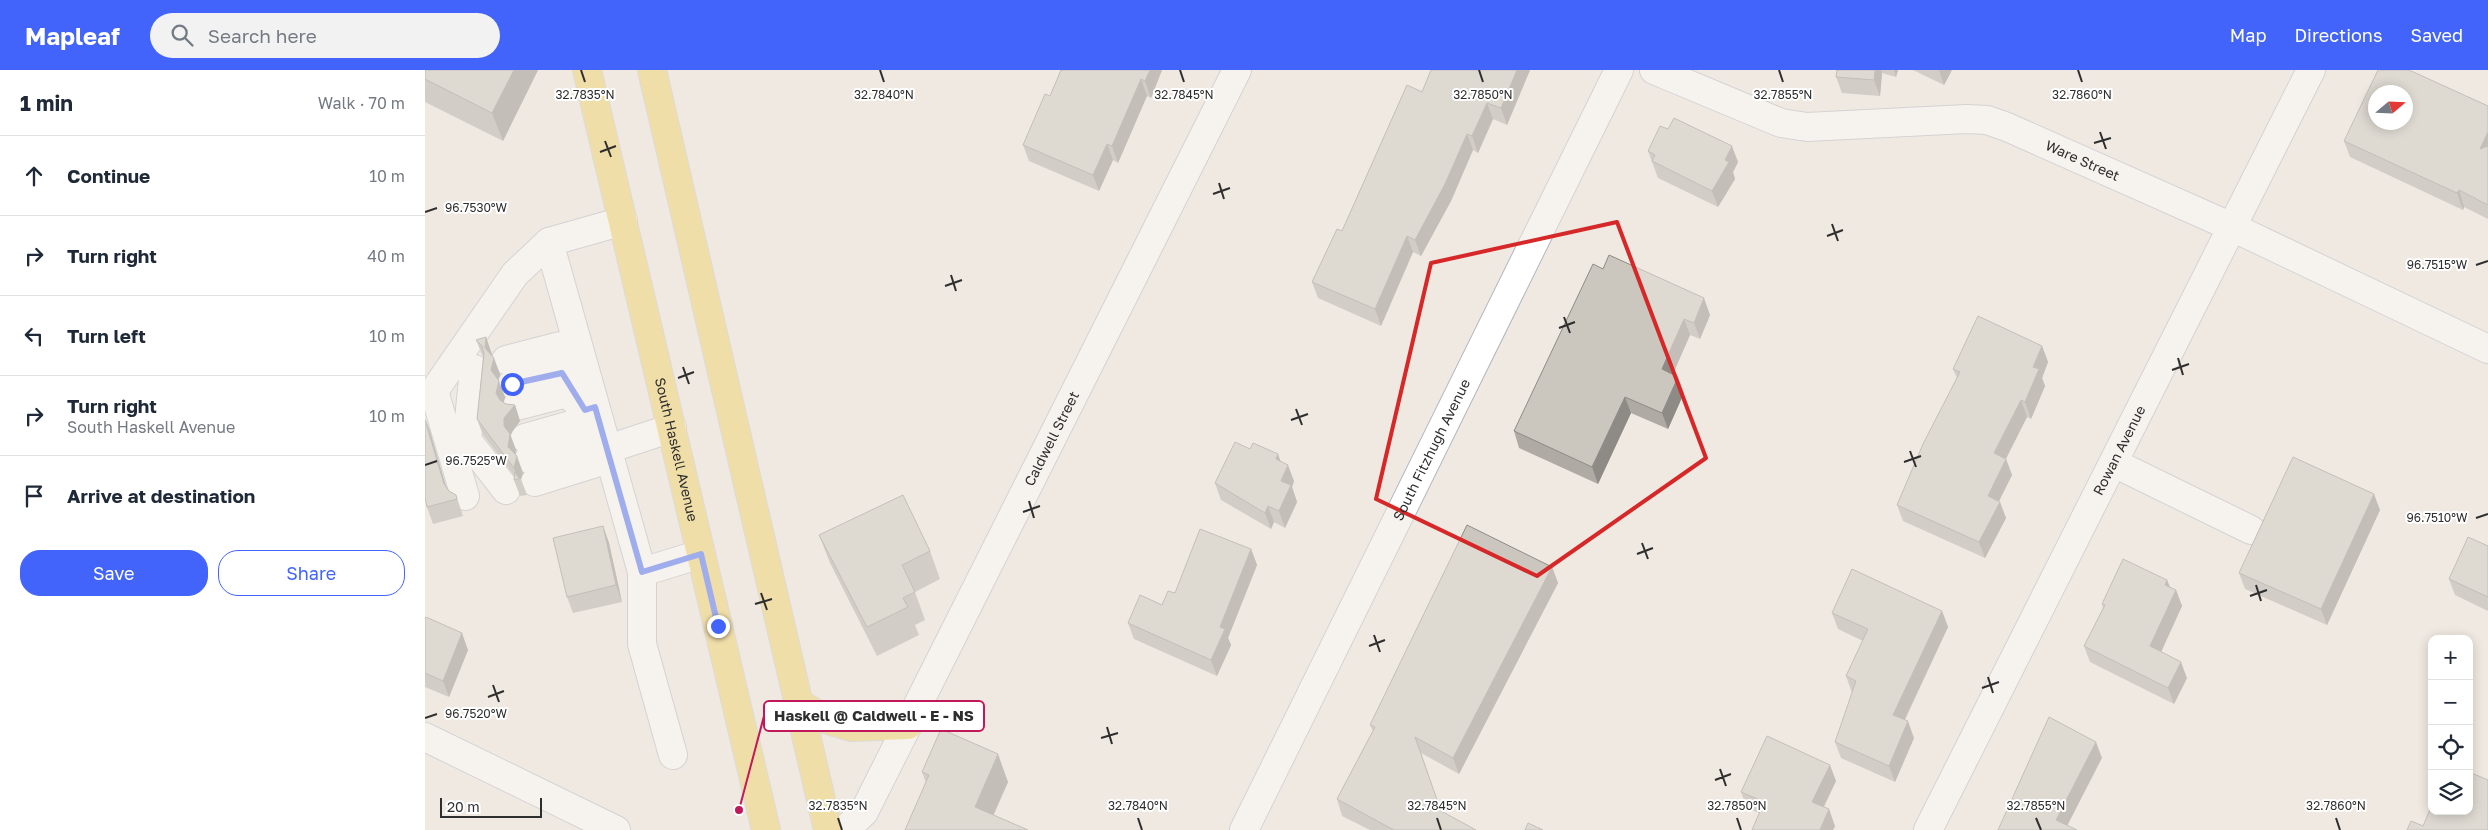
<!DOCTYPE html>
<html lang="en">
<head>
<meta charset="utf-8">
<style>
  body { margin:0; font-family:"Golos Text",sans-serif; background:#f2f2f3; color:#1f2937 }
  .controls { position:absolute; right:15px; bottom:15px; display:grid; overflow:hidden; border-radius:10px; box-shadow:0 2px 12px #0003 }
  .controls button { width:45px; height:45px; display:grid; place-items:center; padding:0; border:0; border-bottom:1px solid #e0e1e3; background:#fff; color:#1f2937; font:25px sans-serif }
  .compass { position:absolute; left:1943px; top:15px; width:45px; height:45px; border-radius:50%; background:#fff; box-shadow:0 2px 12px #0003; rotate:71deg }
  .scale { position:absolute; left:15px; bottom:12px; width:102px; box-sizing:border-box; padding-left:5px; border:2px solid #2e2e2e; border-top:0; font-size:14px; line-height:18px; white-space:nowrap; color:#2e2e2e; -webkit-text-stroke:4px #fff; paint-order:stroke }
  .stop { position:absolute; width:15px; height:15px; margin:-11px; border:4px solid #4264fb; border-radius:50%; background:#fff }
  .stop.end { background:#4264fb; border-color:#fff; box-shadow:0 1px 5px #0008 }
  .list { margin:0; padding:0; list-style:none }
  h2 { display:flex; justify-content:space-between; align-items:center; height:65px; margin:0; padding:0 20px; font-size:21px }
  h2 small { font-size:16px; font-weight:400; color:#747a83 }
  .list li { display:grid; grid-template-columns:32px 1fr auto; gap:15px; align-items:center; box-sizing:border-box; height:80px; padding:0 20px; border-top:1px solid #e0e1e3 }
  .list b { display:block; font-size:19px; white-space:nowrap }
  .list p { margin:0; font-size:16px; white-space:nowrap; color:#747a83 }
  .list em { font-size:16px; font-style:normal; color:#747a83 }
  .actions { display:flex; gap:10px; padding:15px 20px }
  .actions a { flex:1; padding:11px 0; border:1px solid #4264fb; border-radius:20px; text-align:center; font-size:18px; color:#4264fb }
  .actions .main { background:#4264fb; color:#fff }
  .icon { flex:none; width:28px; height:28px; fill:none; stroke:currentColor; stroke-width:2; stroke-linecap:round; stroke-linejoin:round }
  .map { position:relative; flex:none; width:2063px; height:760px; overflow:hidden }
  header { display:flex; align-items:center; gap:30px; box-sizing:border-box; height:70px; padding:0 25px; background:#4264fb; color:#fff }
  header strong { font-size:24px }
  nav { display:flex; gap:28px; margin-inline-start:auto; font-size:18px }
  .search { width:350px; height:45px; background:#f2f2f3; display:flex; align-items:center; gap:12px; box-sizing:border-box; padding:0 18px; border-radius:28px; color:#747a83; font-size:19px }
  main { display:flex }
  aside { flex:1; background:#fff }
  .map>svg:first-child { display:block }
  .lines { fill:none; stroke-linecap:round; stroke-linejoin:round }
  .minor-casing { stroke:#b4b7c1; stroke-width:30 }
  .major-casing { stroke:#c9c9c9; stroke-width:30 }
  .minor { stroke:#fff; stroke-width:28 }
  .major { stroke:#f2d163; stroke-width:28 }
  .wall { fill:#afaba4 }
  .shaded-wall { fill:#8e8b86 }
  .building { fill:#cbc7bf; stroke:#8e8b86; fill-rule:evenodd }
  .route { stroke:#4264fb; stroke-width:6 }
  .marked { fill:none; stroke:#d62828; stroke-width:4; stroke-linejoin:round }
  .ticks { fill:none; stroke:#2e2e2e; stroke-width:2 }
  .labels { text-anchor:middle; stroke-width:4; stroke-linejoin:round; paint-order:stroke }
  .street-label { font-size:14px; fill:#2e2e2e; stroke:#fff }
  .ticks-label { font-size:12px; text-anchor:middle; fill:#2e2e2e; stroke:#fff; stroke-width:4; stroke-linejoin:round; paint-order:stroke }
  .leader { fill:none; stroke:#c2185b; stroke-width:2 }
  .callout-dot { fill:#c2185b; stroke:#fff; stroke-width:2 }
  .callout { fill:#fff; stroke:#c2185b; stroke-width:2 }
  .callout-label { font-size:15px; text-anchor:middle; font-weight:bold; fill:#2e2e2e }
</style>
</head>
<body>
<header>
<strong>Mapleaf</strong>
<div class="search"><svg class="icon" aria-label="search" viewBox="0 0 24 24"><circle cx="10" cy="10" r="6"/><path d="M15 15l6 6"/></svg>Search here</div>
<nav><a>Map</a><a>Directions</a><a>Saved</a></nav>
</header>
<main>
<aside>
<h2>1 min<small>Walk · 70 m</small></h2>
<ul class="list">
<li><svg class="icon" aria-label="ahead" viewBox="0 0 24 24"><path d="M12 20V5M6 11l6-6 6 6"/></svg><div><b>Continue</b></div><em>10 m</em></li>
<li><svg class="icon" aria-label="right" viewBox="0 0 24 24"><path d="M7 20v-9h11M14 6l5 5-5 5"/></svg><div><b>Turn right</b></div><em>40 m</em></li>
<li><svg class="icon" aria-label="left" viewBox="0 0 24 24"><path d="M17 20v-9H6M10 6l-5 5 5 5"/></svg><div><b>Turn left</b></div><em>10 m</em></li>
<li><svg class="icon" aria-label="right" viewBox="0 0 24 24"><path d="M7 20v-9h11M14 6l5 5-5 5"/></svg><div><b>Turn right</b><p>South Haskell Avenue</p></div><em>10 m</em></li>
<li><svg class="icon" aria-label="arrive" viewBox="0 0 24 24"><path d="M6 21V4h12l-3 4 3 4H6"/></svg><div><b>Arrive at destination</b></div></li>
</ul>
<div class="actions"><a class="main">Save</a><a>Share</a></div>
</aside>
<div class="map">
<svg width="2063" height="760" viewBox="0 0 2063 760">
  <rect width="100%" height="100%" fill="#efe9e1"/>
  <g class="lines">
    <defs>
      <g id="minor">
        <path id="s1" d="M1229,0L1356,53L1382,57L1542,49L1562,50L1582,57L1807,157L2063,279"/>
        <path d="M198,151L124,172L217,502L276,484"/>
        <path d="M81,290L135,276L148,309"/>
        <path d="M49,299L42,370L81,420"/>
        <path d="M87,314L137,303L160,340L157,371L104,389"/>
        <path d="M92,336L142,323L159,339"/>
        <path d="M100,368L153,353L160,340L169,337"/>
        <path d="M183,379L247,358"/>
        <path d="M1689,393L1826,460"/>
        <path d="M110,412L168,394L163,360"/>
        <path d="M40,426L9,321L90,204L124,172"/>
        <path d="M217,502V574L248,685"/>
        <path d="M0,667L191,760"/>
        <path id="s2" d="M420,760L439,742L812,0"/>
        <path id="s3" d="M819,760L1194,0"/>
        <path id="s4" d="M1503,760L1886,0"/>
      </g>
      <g id="major">
        <path id="s5" d="M162,0L341,760"/>
        <path d="M227,0L403,760"/>
        <path d="M375,634L400,649L427,657L483,655"/>
      </g>
    </defs>
    <use href="#minor" class="minor-casing"/>
    <use href="#major" class="major-casing"/>
    <use href="#minor" class="minor"/>
    <use href="#major" class="major"/>
  </g>
  <path class="wall" d="M0,0H113L78,71L0,32Z
    M636,0H737L726,28L722,26L693,93L688,90L674,121L604,91L598,75L625,26Z
    M1105,0L1082,55L1068,49L1053,83L1048,80L1026,131L996,186L988,182L956,256L893,228L887,212L997,22Z
    M1412,0H1473L1471,7L1457,3L1455,26L1417,23L1411,7Z
    M1488,0H1527L1519,15Z
    M2063,36V149L2039,137L2038,140L1925,87L1919,71Z
    M1223,81L1313,92L1308,102L1310,109L1293,137L1233,108Z
    M1178,199L1285,245L1275,269L1265,265L1248,304L1253,307L1259,323L1243,359L1206,343L1173,414L1094,378L1089,361Z
    M51,270L67,284V285L75,304L73,311L80,327L78,333L81,334L90,335L95,351L85,364L91,380V385L98,403L96,409L102,425L95,426L89,410L90,407L58,365L52,349L58,287Z
    M1617,276L1623,292L1617,308L1620,316L1606,349L1602,347L1581,389L1587,405L1574,431L1581,448L1560,488L1478,451L1472,435L1532,308L1528,299Z
    M4,358L21,417L24,421L31,425L38,446L8,454L2,437Z
    M855,391L869,411L867,417L872,432L860,458L849,452L846,459L796,430L790,413Z
    M1955,440L1902,555L1820,519L1814,503Z
    M178,456L184,473L197,532L148,543L142,527Z
    M394,465L505,481L515,509L490,522L500,550L490,555L494,565L452,586L405,493Z
    M2063,476V541L2030,525L2024,509Z
    M826,479L832,495L803,568L806,575L792,606L709,569L703,553L737,535L750,523Z
    M1127,497L1133,513L1034,704L996,683L1016,741L1051,760H945L917,746L912,729L948,661L945,655Z
    M1742,510L1745,517L1751,520L1757,536L1736,582L1762,608L1749,634L1665,592L1659,576L1678,538L1677,534Z
    M1517,541L1523,557L1480,650L1489,668L1470,712L1416,688L1410,672L1427,623L1421,606L1438,571L1413,559L1407,543Z
    M0,549L43,580L24,627L0,617Z
    M497,702L583,712L568,745L480,760L501,713Z
    M1411,711L1399,737L1410,756L1408,760H1327L1334,743L1322,738L1316,722Z"/>
  <path class="shaded-wall" d="M89,0H113L78,71L67,43Z
    M725,0H737L726,28L720,11Z
    M1092,0H1105L1082,55L1076,38Z
    M1450,0H1456L1457,3L1455,26L1449,10Z
    M1469,0H1473L1471,7Z
    M1514,0H1527L1519,15Z
    M716,9L722,26L693,93L687,76Z
    M1062,33L1068,49L1053,83L1047,66Z
    M2063,62V91L2055,79Z
    M1042,64L1048,80L1026,131L996,186L990,170Z
    M682,74L688,90L674,121L668,105Z
    M1307,76L1313,92L1308,102L1310,109L1293,137L1287,121L1300,90Z
    M2034,120L2039,137L2038,140L2032,123Z
    M982,166L988,182L956,256L950,239Z
    M1279,228L1285,245L1275,269L1269,253Z
    M1259,249L1265,265L1243,315L1237,299Z
    M61,267L67,284L66,294L60,278Z
    M1617,276L1623,292L1617,308L1620,316L1606,349L1600,332L1608,297Z
    M69,288L75,304L72,317L66,300Z
    M1253,307L1259,323L1243,359L1237,343Z
    M74,311L80,327L77,339L71,323Z
    M1200,327L1206,343L1173,414L1167,397Z
    M1596,330L1602,347L1575,400L1569,383Z
    M90,335L95,351L85,365V364L91,380L89,394L83,377L79,356V348Z
    M0,348L4,358L25,430L19,414Z
    M853,384L859,401L851,389Z
    M92,386L98,403L96,409V408L93,409L89,398Z
    M1581,389L1587,405L1568,443L1563,426Z
    M863,395L869,411L867,417L872,432L860,458L854,441L856,411Z
    M1949,424L1955,440L1902,555L1896,539Z
    M1575,432L1581,448L1560,488L1554,472Z
    M843,436L849,452L846,459L840,443Z
    M178,456L184,473L197,532L191,515Z
    M826,479L832,495L803,568L806,575L792,606L786,590L795,557Z
    M1127,497L1133,513L1034,704L1028,688Z
    M1742,510L1748,526L1751,520L1757,536L1731,593L1725,576L1740,515Z
    M1517,541L1523,557L1474,661L1468,645Z
    M37,563L43,580L24,627L18,611Z
    M1756,592L1762,608L1749,634L1743,618Z
    M1483,651L1489,668L1470,712L1464,696Z
    M1671,672L1677,688L1640,760L1631,750Z
    M573,684L583,712L562,760L550,737Z
    M1405,695L1411,711L1393,748L1387,732Z
    M1404,739L1410,756L1408,760H1395Z"/>
  <path class="building" d="M0,0H89L67,43L0,9Z
    M636,0H725L720,11L716,9L687,76L682,74L668,105L598,75L620,24L625,26Z
    M1006,0H1092L1076,38L1062,33L1047,66L1042,64L1020,114L990,170L982,166L950,239L887,212L912,159L917,161L982,15L997,22Z
    M1412,0H1450L1449,10L1411,7Z
    M1953,0H1984L2063,36V62L2055,79L2063,76V135L2034,120L2032,123L1919,71ZM1950,22H1980V52H1950Z
    M1249,48L1307,76L1300,90L1304,92L1287,121L1227,91L1230,85L1223,81L1235,56L1243,59Z
    M1184,185L1279,228L1269,253L1259,249L1237,299L1253,307L1237,343L1200,327L1167,397L1089,361L1168,194L1178,199Z
    M1553,246L1617,276L1608,297L1614,299L1600,332L1596,330L1569,383L1581,389L1563,426L1575,432L1554,472L1472,435L1498,374L1535,302L1528,299Z
    M61,267L60,278L69,288L66,300L74,311L71,323L75,330L81,334L90,335L79,348V356L85,364L83,377L92,386L89,398L52,349L59,284L57,276L51,270Z
    M0,350L19,414L24,421L31,425L32,429L2,437L0,428Z
    M810,372L825,379L828,373L853,384L851,389L863,395L856,411L866,415L854,441L843,436L840,443L790,413Z
    M1868,387L1949,424L1896,539L1814,503Z
    M90,402L93,407L96,408L89,410Z
    M478,425L505,481L477,495L490,522L478,528L483,537L442,557L394,465Z
    M1042,455L1127,497L1028,688L990,667L1016,741L1051,760H969L912,729L950,657L945,655Z
    M178,456L191,515L142,527L128,468Z
    M775,459L826,479L795,557L800,559L786,590L703,553L715,525L737,535L743,521L750,523Z
    M2043,467L2063,476V527L2024,509Z
    M1698,489L1742,510L1740,515L1751,520L1725,576L1756,592L1743,618L1659,576L1680,535L1677,534Z
    M1427,499L1517,541L1468,645L1483,651L1464,696L1410,672L1431,611L1421,606L1443,559L1407,543Z
    M1,547L37,563L18,611L0,603V549Z
    M1624,647L1671,672L1631,750L1652,760H1573Z
    M516,659L573,684L550,737L603,760H480L504,705L497,702Z
    M1342,666L1405,695L1387,732L1404,739L1395,760H1327L1339,732L1316,722Z
    M2044,702L2063,710V760H1982L1986,751L1998,756L2007,735V741H2044Z
    M1103,753L1118,760H1100Z"/>
  <g class="lines">
    <path class="route" d="M87,314L137,303L160,340L170,337L217,502L276,484L293,556"/>
  </g>
  <path d="M0 0H2063V760H0ZM1192,152L1281,388L1112,506L951,429L1006,193Z" fill="#efe9e1" fill-opacity=".55" fill-rule="evenodd"/>
  <path class="marked" d="M1192,152L1281,388L1112,506L951,429L1006,193Z"/>
  <path class="ticks" d="M156,0L160,12M455,0L459,12M755,0L759,12M1054,0L1058,12M1354,0L1358,12M1653,0L1657,12M1675,62L1681,79M180,71L186,87M1669,73L1686,68M175,82L191,76M794,113L799,129M788,124L805,118M0,142L12,138M1407,154L1413,171M1402,166L1418,160M2051,195L2063,191M526,205L531,221M520,216L537,210M1139,247L1145,263M1134,258L1150,252M1753,288L1758,305M258,297L264,314M1747,300L1764,294M253,308L269,302M871,339L877,355M866,350L883,344M1485,381L1491,397M1479,392L1496,386M0,395L12,391M604,431L609,448M598,442L615,436M2051,448L2063,444M1217,473L1223,489M1212,484L1228,478M1831,515L1836,531M336,523L342,540M1825,526L1842,520M330,534L347,529M949,565L955,582M944,576L960,570M1563,607L1568,623M68,615L74,632M1557,618L1574,612M63,627L79,621M0,648L12,644M682,657L687,674M676,668L693,663M1295,699L1301,716M1290,710L1306,704M413,748L417,760M713,748L717,760M1012,748L1016,760M1312,748L1316,760M1611,748L1616,760M1911,748L1915,760"/>
  <g class="labels">
    <g class="street-label">
      <text dy="5" stroke="none"><textPath href="#s1" startOffset="448">Ware Street</textPath></text>
      <text dy="5" stroke="none"><textPath href="#s2" startOffset="444">Caldwell Street</textPath></text>
      <text dy="5" stroke="none"><textPath href="#s5" startOffset="390">South Haskell Avenue</textPath></text>
      <text dy="5" stroke="none"><textPath href="#s3" startOffset="424">South Fitzhugh Avenue</textPath></text>
      <text dy="5" stroke="none"><textPath href="#s4" startOffset="425">Rowan Avenue</textPath></text>
    </g>
  </g>
  <g class="ticks-label">
    <text x="160" y="29">32.7835°N</text>
    <text x="459" y="29">32.7840°N</text>
    <text x="759" y="29">32.7845°N</text>
    <text x="1058" y="29">32.7850°N</text>
    <text x="1358" y="29">32.7855°N</text>
    <text x="1657" y="29">32.7860°N</text>
    <text x="51" y="142">96.7530°W</text>
    <text x="2012" y="199">96.7515°W</text>
    <text x="51" y="395">96.7525°W</text>
    <text x="2012" y="452">96.7510°W</text>
    <text x="51" y="648">96.7520°W</text>
    <text x="413" y="740">32.7835°N</text>
    <text x="713" y="740">32.7840°N</text>
    <text x="1012" y="740">32.7845°N</text>
    <text x="1312" y="740">32.7850°N</text>
    <text x="1611" y="740">32.7855°N</text>
    <text x="1911" y="740">32.7860°N</text>
  </g>
  <path class="leader" d="M314 740L339 646"/>
  <circle class="callout-dot" cx="314" cy="740" r="5"/>
  <rect class="callout" x="339" y="631" width="220" height="30" rx="5"/>
  <g class="callout-label">
    <text x="449" y="651">Haskell @ Caldwell - E - NS</text>
  </g>
</svg>
<div class="controls">
<button>+</button>
<button>−</button>
<button><svg class="icon" aria-label="locate" viewBox="0 0 24 24"><circle cx="12" cy="12" r="6"/><path d="M12 2v4M12 18v4M2 12h4M18 12h4"/></svg></button>
<button><svg class="icon" aria-label="layers" viewBox="0 0 24 24"><path d="M12 4l9 5-9 5-9-5zM3 14l9 5 9-5"/></svg></button>
</div>
<svg class="compass" viewBox="-18 -18 36 36"><path d="M0-13l5 13h-10z" fill="#e53935"/><path d="M0 13l5-13h-10z" fill="#747a83"/></svg>
<div class="scale">20 m</div>
<div class="stop" style="left:87px;top:314px"></div>
<div class="stop end" style="left:293px;top:556px"></div>
</div>
</main>
</body>
</html>
